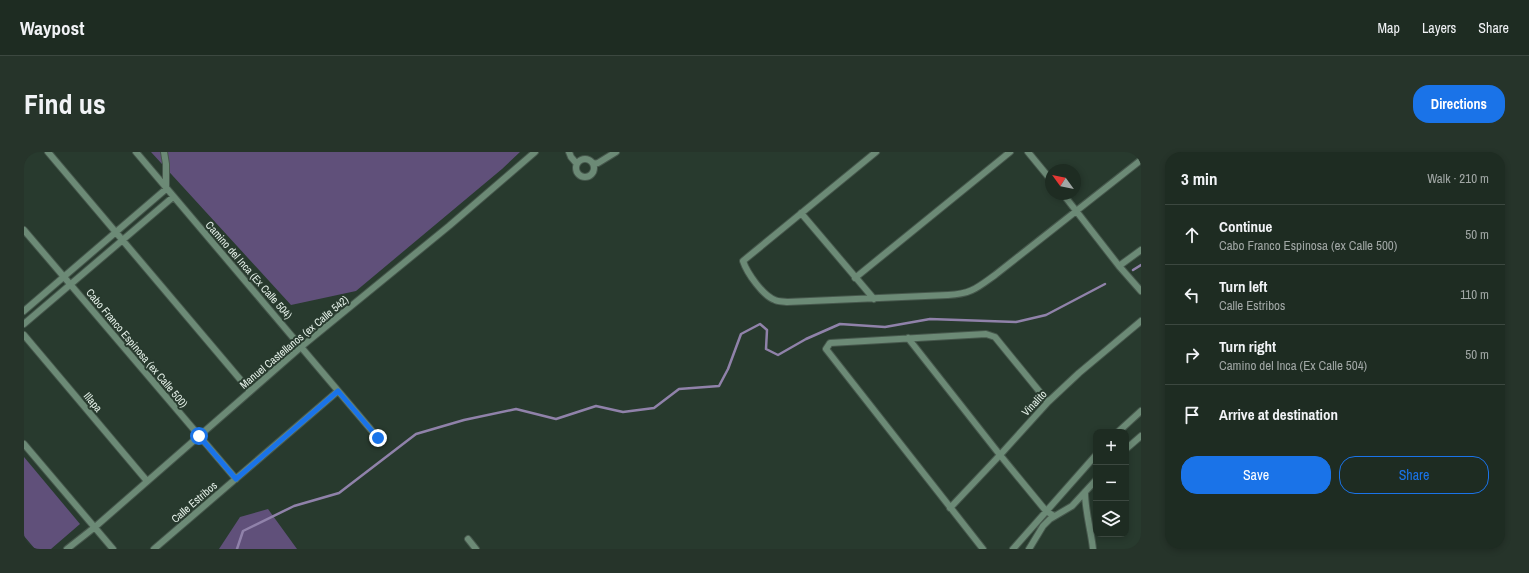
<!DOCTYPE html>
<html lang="en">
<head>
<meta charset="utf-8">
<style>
  body { margin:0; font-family:"Archivo Narrow",sans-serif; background:#26342a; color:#f1f3f6 }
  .controls { position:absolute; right:12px; bottom:12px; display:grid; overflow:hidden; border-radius:8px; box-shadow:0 2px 6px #0003 }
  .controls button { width:36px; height:36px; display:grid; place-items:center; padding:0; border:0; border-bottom:1px solid #3c4840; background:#1e2c22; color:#f1f3f6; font:20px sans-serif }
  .compass { position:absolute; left:1021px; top:12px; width:36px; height:36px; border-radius:50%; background:#1e2c22; box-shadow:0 2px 6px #0003; rotate:303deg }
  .stop { position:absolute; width:12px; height:12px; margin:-9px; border:3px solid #1a73e8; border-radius:50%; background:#fff }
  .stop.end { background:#1a73e8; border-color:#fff; box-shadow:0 1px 4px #0008 }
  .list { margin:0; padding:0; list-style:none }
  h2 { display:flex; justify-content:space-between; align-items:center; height:52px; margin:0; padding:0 16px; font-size:17px }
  h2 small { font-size:13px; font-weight:400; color:#a1a7a5 }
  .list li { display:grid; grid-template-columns:26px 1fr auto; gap:12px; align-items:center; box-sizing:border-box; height:60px; padding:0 16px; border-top:1px solid #3c4840 }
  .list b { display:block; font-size:15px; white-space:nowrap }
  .list p { margin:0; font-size:13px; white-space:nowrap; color:#a1a7a5 }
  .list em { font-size:13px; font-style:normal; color:#a1a7a5 }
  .actions { display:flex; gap:8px; padding:12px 16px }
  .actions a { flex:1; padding:9px 0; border:1px solid #1a73e8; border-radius:16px; text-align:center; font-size:14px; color:#1a73e8 }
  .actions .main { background:#1a73e8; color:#fff }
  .icon { flex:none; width:22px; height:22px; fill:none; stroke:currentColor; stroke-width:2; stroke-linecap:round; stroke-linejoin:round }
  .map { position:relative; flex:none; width:1117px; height:397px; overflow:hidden; border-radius:16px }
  header { display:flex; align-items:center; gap:24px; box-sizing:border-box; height:56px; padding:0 20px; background:#1e2c22; border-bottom:1px solid #3c4840 }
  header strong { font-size:19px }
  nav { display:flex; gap:22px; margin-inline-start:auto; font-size:14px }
  .intro { display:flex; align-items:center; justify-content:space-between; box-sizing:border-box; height:96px; padding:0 24px }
  h1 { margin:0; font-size:28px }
  .button { padding:10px 18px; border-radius:16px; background:#1a73e8; color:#fff; font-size:14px; font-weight:700 }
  main { display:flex; gap:24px; padding:0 24px }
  aside { flex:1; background:#1e2c22; border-radius:16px; box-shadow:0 2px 6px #0003 }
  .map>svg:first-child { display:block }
  .green { fill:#60507a }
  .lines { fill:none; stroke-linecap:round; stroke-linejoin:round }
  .stream { stroke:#9082aa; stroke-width:2.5 }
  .street-casing { stroke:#46574c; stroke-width:8 }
  .street { stroke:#6c8a76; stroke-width:6 }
  .route { stroke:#1a73e8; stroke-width:5 }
  .labels { text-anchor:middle; stroke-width:4; stroke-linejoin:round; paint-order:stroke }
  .street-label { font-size:11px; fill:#e4f0e8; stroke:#283a2e }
</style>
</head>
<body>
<header>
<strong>Waypost</strong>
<nav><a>Map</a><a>Layers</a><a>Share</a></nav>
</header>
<div class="intro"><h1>Find us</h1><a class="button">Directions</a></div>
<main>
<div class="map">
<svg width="1117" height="397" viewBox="0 0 1117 397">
  <rect width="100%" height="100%" fill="#283a2e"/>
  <path class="green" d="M127,0H496L478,17L332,139L267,153Z
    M0,305L56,372L27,397H11L0,384Z
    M244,357L273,397H195L216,365Z"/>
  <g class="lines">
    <path class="stream" d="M1109,118L1117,113
      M213,397L219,379L270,354L315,341L392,282L440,268L492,257L532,267L572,254L599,260L630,256L655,237L695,234L704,217L717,182L736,172L743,178L742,197L754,203L782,187L816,172L861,175L906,167L992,170L1022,163L1081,132"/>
    <defs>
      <path id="street" d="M24,0L226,239
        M112,0L354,286
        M545,0L547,5L553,12
        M852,0L719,109C723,121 739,144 751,148C754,150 759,149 763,150L924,143C947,142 953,136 971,123L1117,8
        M1004,0L1027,28
        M0,2L2,0
        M552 16a9 9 0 1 1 18 0a9 9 0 1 1-18 0Z
        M569,12L574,11L592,0
        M1039,42L1095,114L1117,139
        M777,61L850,147
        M0,78L212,327
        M1095,114L1117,98
        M831,126L986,0
        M0,159L142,37V12L140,0
        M0,172L149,45
        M0,183L123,329
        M884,186L976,303L1022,359L1030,364
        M1094,280L1117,259
        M0,292L89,397
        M1102,297L1117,284
        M1061,340C1061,359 1067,378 1069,397
        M926,356L976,303L1024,250L1055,221L1117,169
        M444,387L452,397
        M0,395L1,397
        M43,397L71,375L277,195L425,74L511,0
        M130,397L314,239
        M959,397L802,197L806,191L962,182L971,185L1024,250
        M989,397L1072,303
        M1005,397L1019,374L1026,367L1048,354L1072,328"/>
    </defs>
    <use href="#street" class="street-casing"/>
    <use href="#street" class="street"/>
  </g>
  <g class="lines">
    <path class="route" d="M175,284L212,327L314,239L354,286"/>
  </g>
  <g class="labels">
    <g class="street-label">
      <text transform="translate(225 118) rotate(49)" y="4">Camino del Inca (Ex Calle 504)</text>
      <text transform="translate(270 190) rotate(-40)" y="4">Manuel Castellanos (ex Calle 542)</text>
      <text transform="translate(113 196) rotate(50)" y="4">Cabo Franco Espinosa (ex Calle 500)</text>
      <text transform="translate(69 250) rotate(50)" y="4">Illapa</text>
      <text transform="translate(1010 251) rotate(-47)" y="4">Vinalito</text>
      <text transform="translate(170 350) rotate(-41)" y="4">Calle Estribos</text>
    </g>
  </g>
</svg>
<div class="controls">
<button>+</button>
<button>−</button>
<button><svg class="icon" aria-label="layers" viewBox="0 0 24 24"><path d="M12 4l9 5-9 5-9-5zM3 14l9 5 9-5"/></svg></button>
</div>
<svg class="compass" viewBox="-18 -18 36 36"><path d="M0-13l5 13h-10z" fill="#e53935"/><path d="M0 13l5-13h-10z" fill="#a1a7a5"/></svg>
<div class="stop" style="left:175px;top:284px"></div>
<div class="stop end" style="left:354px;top:286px"></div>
</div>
<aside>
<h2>3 min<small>Walk · 210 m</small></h2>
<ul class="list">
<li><svg class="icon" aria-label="ahead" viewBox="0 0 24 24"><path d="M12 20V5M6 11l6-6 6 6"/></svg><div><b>Continue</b><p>Cabo Franco Espinosa (ex Calle 500)</p></div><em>50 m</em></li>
<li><svg class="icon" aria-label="left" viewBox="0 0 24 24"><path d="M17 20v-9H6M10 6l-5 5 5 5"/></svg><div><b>Turn left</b><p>Calle Estribos</p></div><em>110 m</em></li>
<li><svg class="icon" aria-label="right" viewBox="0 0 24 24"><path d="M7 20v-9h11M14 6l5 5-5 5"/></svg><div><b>Turn right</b><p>Camino del Inca (Ex Calle 504)</p></div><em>50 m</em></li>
<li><svg class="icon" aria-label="arrive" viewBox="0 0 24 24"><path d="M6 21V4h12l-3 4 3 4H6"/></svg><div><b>Arrive at destination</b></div></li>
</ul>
<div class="actions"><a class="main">Save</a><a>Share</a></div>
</aside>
</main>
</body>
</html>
